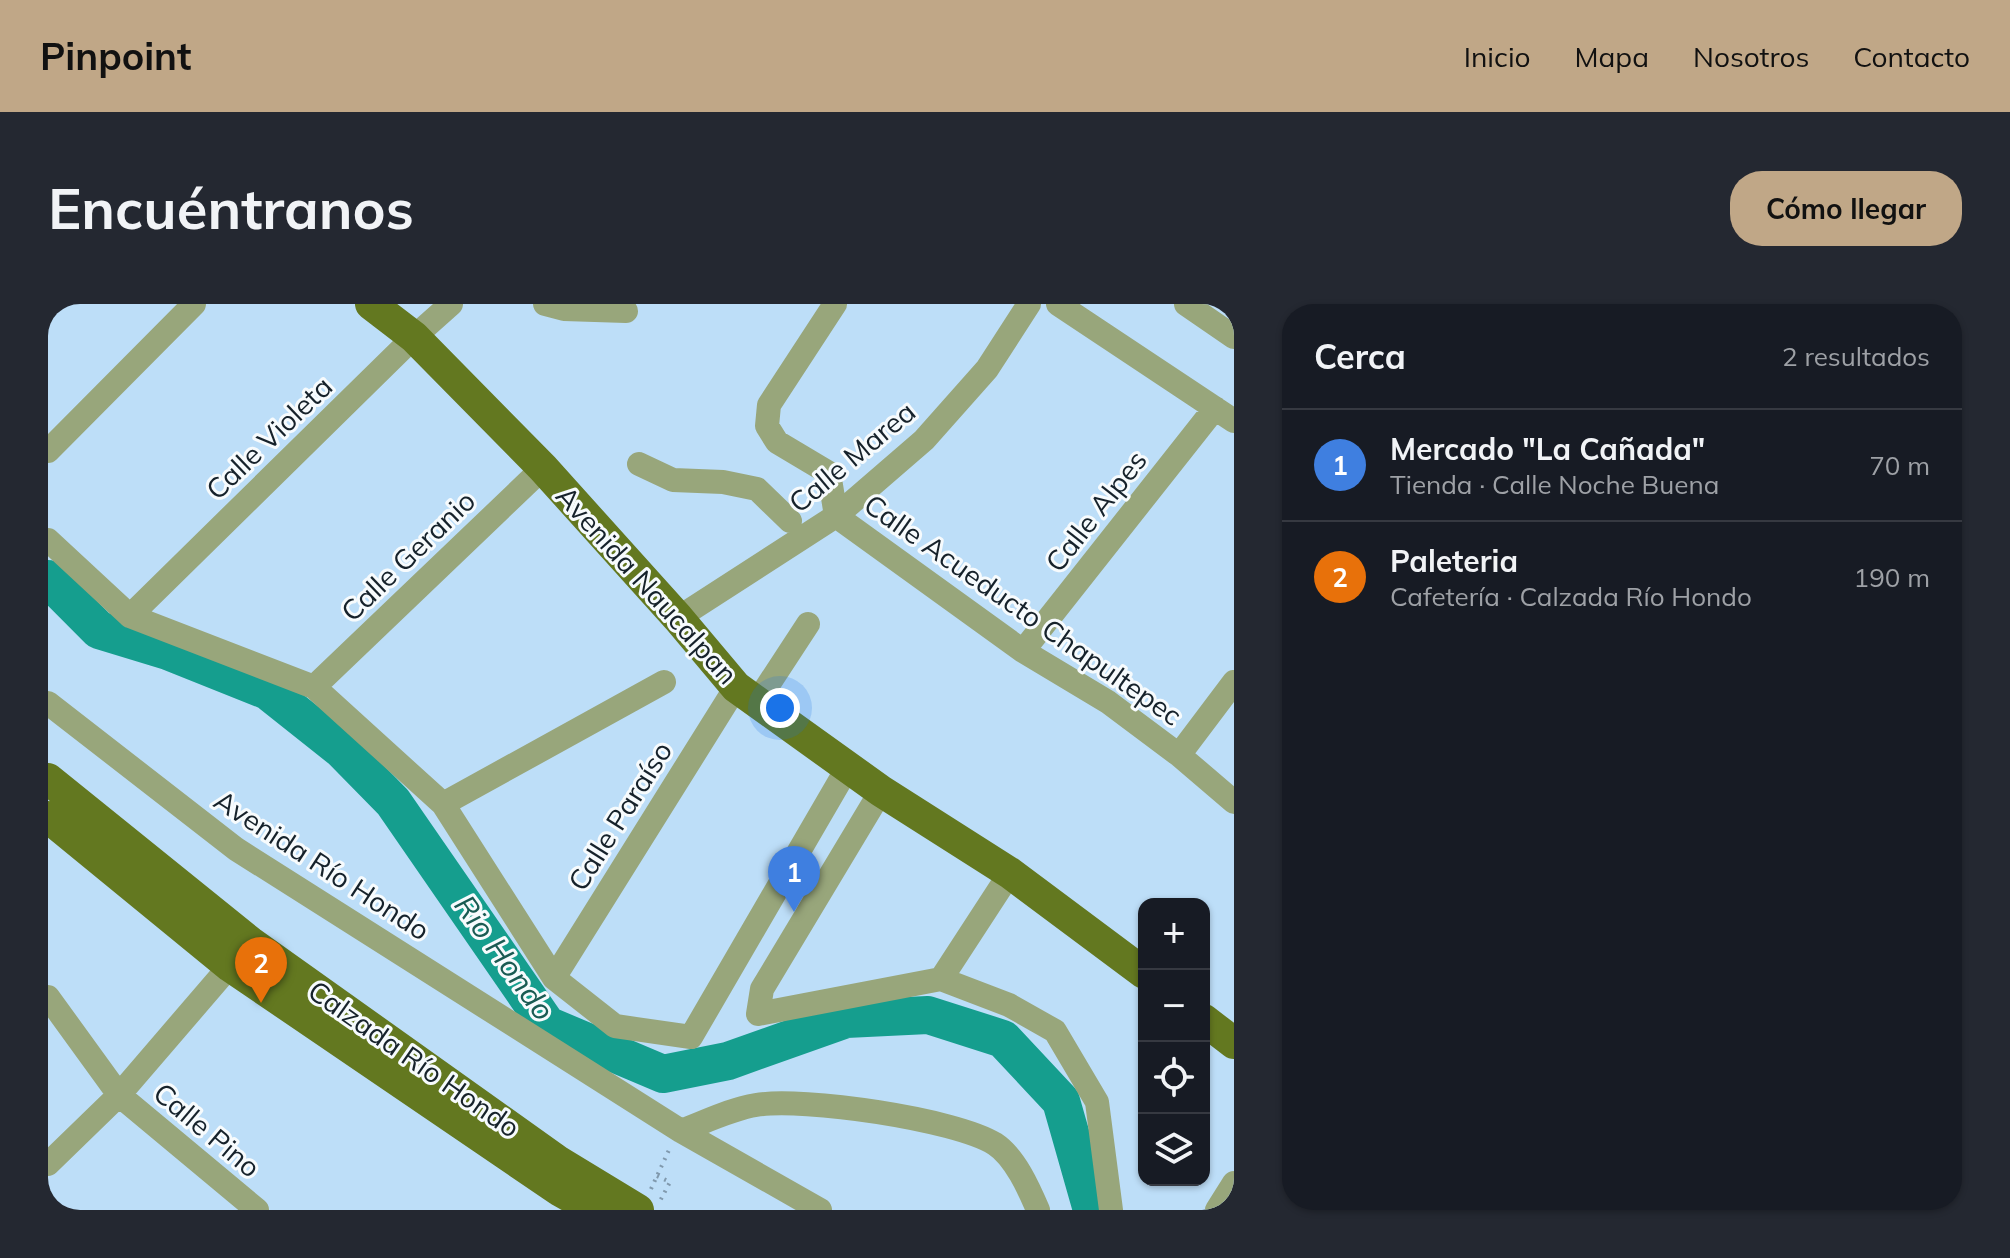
<!DOCTYPE html>
<html lang="es">
<head>
<meta charset="utf-8">
<style>
  body { margin:0; font-family:Mulish,sans-serif; background:#242831; color:#f1f3f6 }
  .controls { position:absolute; right:24px; bottom:24px; display:grid; overflow:hidden; border-radius:16px; box-shadow:0 2px 6px #0004 }
  .controls button { width:72px; height:72px; display:grid; place-items:center; padding:0; border:0; border-bottom:2px solid #363941; background:#171b24; color:#f1f3f6; font:40px sans-serif }
  .you { position:absolute; left:732px; top:404px; width:28px; height:28px; margin:-20px; border:6px solid #fff; border-radius:50%; background:#1a73e8; box-shadow:0 0 0 12px #1a73e833 }
  .badge { display:grid; place-items:center; width:52px; height:52px; border-radius:50%; background:#c0a787; color:#fff; font-size:26px; font-weight:700 }
  .pin { position:absolute; translate:-50% -66px; filter:drop-shadow(0 2px 4px #0008) }
  .pin::after { content:''; position:absolute; top:42px; width:28px; height:24px; background:inherit; clip-path:polygon(0 0,100% 0,50% 100%) }
  .list { margin:0; padding:0; list-style:none }
  h2 { display:flex; justify-content:space-between; align-items:center; height:104px; margin:0; padding:0 32px; font-size:34px }
  h2 small { font-size:26px; font-weight:400; color:#9ea1a6 }
  .list li { display:grid; grid-template-columns:52px 1fr auto; gap:24px; align-items:center; box-sizing:border-box; height:112px; padding:0 32px; border-top:2px solid #363941 }
  .list b { display:block; font-size:30px; white-space:nowrap }
  .list p { margin:0; font-size:26px; white-space:nowrap; color:#9ea1a6 }
  .list em { font-size:26px; font-style:normal; color:#9ea1a6 }
  .icon { flex:none; width:44px; height:44px; fill:none; stroke:currentColor; stroke-width:2; stroke-linecap:round; stroke-linejoin:round }
  .map { position:relative; flex:none; width:1186px; height:906px; overflow:hidden; border-radius:32px }
  header { display:flex; align-items:center; gap:48px; box-sizing:border-box; height:112px; padding:0 40px; background:#c0a787; color:#111 }
  header strong { font-size:38px }
  nav { display:flex; gap:44px; margin-inline-start:auto; font-size:28px }
  .intro { display:flex; align-items:center; justify-content:space-between; box-sizing:border-box; height:192px; padding:0 48px }
  h1 { margin:0; font-size:56px }
  .button { padding:20px 36px; border-radius:32px; background:#c0a787; color:#111; font-size:28px; font-weight:700 }
  main { display:flex; gap:48px; padding:0 48px }
  aside { flex:1; background:#171b24; border-radius:32px; box-shadow:0 2px 6px #0004 }
  .map>svg:first-child { display:block }
  .lines { fill:none; stroke-linecap:round; stroke-linejoin:round }
  .river { stroke:#159e8e; stroke-width:38 }
  .path { stroke:#8099ad; stroke-width:4; stroke-dasharray:2 6; stroke-linecap:butt }
  .minor { stroke:#98a67b; stroke-width:24 }
  .major { stroke:#637820; stroke-width:32 }
  .labels { text-anchor:middle; stroke-width:6; stroke-linejoin:round; paint-order:stroke }
  .street-label { font-size:28px; fill:#16222b; stroke:#f7fbfd }
  .water-label { font-size:30px; font-style:italic; fill:#1a5b53; stroke:#f7fbfd }
</style>
</head>
<body>
<header>
<strong>Pinpoint</strong>
<nav><a>Inicio</a><a>Mapa</a><a>Nosotros</a><a>Contacto</a></nav>
</header>
<div class="intro"><h1>Encuéntranos</h1><a class="button">Cómo llegar</a></div>
<main>
<div class="map">
<svg width="1186" height="906" viewBox="0 0 1186 906">
  <rect width="100%" height="100%" fill="#bddef8"/>
  <g class="lines">
    <path class="river" d="M0,275L51,326L120,347L220,387L293,445L345,498L499,721L615,770L680,757L798,715L880,711L955,735L1013,797L1044,906"/>
    <path class="path" d="M609,872L622,878L612,897
      M603,885L621,846"/>
    <path class="minor" d="M497,0L516,5L578,7
      M787,0L721,101L719,122L729,138L781,169L788,212L975,347L1060,398L1131,451L1186,498
      M1010,0L1186,117
      M1138,0L1186,33
      M0,147L146,0
      M591,160L625,176L675,178L709,185L742,217
      M0,236L82,312L266,383L395,500L506,674L567,722L643,733L800,463
      M82,312L366,33L403,0
      M630,314L788,212L876,136L939,65L981,0
      M975,347L1167,104
      M266,383L495,164
      M709,398L760,320
      M0,399L188,545L633,827L772,906
      M1131,451L1186,378
      M833,487L714,685L710,710L893,675L961,701L1007,727L1049,798L1063,906
      M395,500L616,378
      M506,674L688,383
      M893,675L962,569
      M0,693L71,791L209,906
      M633,827C657,818 683,805 708,801C755,793 907,815 947,840C967,853 981,885 990,906
      M0,860L71,791L193,649
      M1169,906L1186,879"/>
    <path class="major" d="M323,0L366,33L495,164L630,314L688,383L833,487L962,569L1096,669
      M0,475L202,638L511,858L590,906
      M0,513L182,662L511,886L546,906
      M1156,716L1186,739"/>
  </g>
  <g class="labels">
    <g class="street-label">
      <text transform="translate(221 134) rotate(-44)" y="10">Calle Violeta</text>
      <text transform="translate(804 153) rotate(-40)" y="10">Calle Marea</text>
      <text transform="translate(1048 207) rotate(-52)" y="10">Calle Alpes</text>
      <text transform="translate(360 252) rotate(-44)" y="10">Calle Geranio</text>
      <text transform="translate(599 281) rotate(48)" y="10">Avenida Naucalpan</text>
      <text transform="translate(975 306) rotate(35)" y="10">Calle Acueducto Chapultepec</text>
      <text transform="translate(572 512) rotate(-58)" y="10">Calle Paraíso</text>
      <text transform="translate(274 561) rotate(33)" y="10">Avenida Río Hondo</text>
      <text transform="translate(366 755) rotate(35)" y="10">Calzada Río Hondo</text>
      <text transform="translate(159 826) rotate(40)" y="10">Calle Pino</text>
    </g>
    <g class="water-label">
      <text transform="translate(456 654) rotate(54)" y="10">Rio Hondo</text>
    </g>
  </g>
</svg>
<div class="controls">
<button>+</button>
<button>−</button>
<button><svg class="icon" aria-label="locate" viewBox="0 0 24 24"><circle cx="12" cy="12" r="6"/><path d="M12 2v4M12 18v4M2 12h4M18 12h4"/></svg></button>
<button><svg class="icon" aria-label="layers" viewBox="0 0 24 24"><path d="M12 4l9 5-9 5-9-5zM3 14l9 5 9-5"/></svg></button>
</div>
<div class="you"></div>
<div class="pin badge" style="left:746px;top:608px;background:#3f7fe0">1</div>
<div class="pin badge" style="left:213px;top:699px;background:#e8710a">2</div>
</div>
<aside>
<h2>Cerca<small>2 resultados</small></h2>
<ul class="list">
<li><span class="badge" style="background:#3f7fe0">1</span><div><b>Mercado &quot;La Cañada&quot;</b><p>Tienda · Calle Noche Buena</p></div><em>70 m</em></li>
<li><span class="badge" style="background:#e8710a">2</span><div><b>Paleteria</b><p>Cafetería · Calzada Río Hondo</p></div><em>190 m</em></li>
</ul>
</aside>
</main>
</body>
</html>
